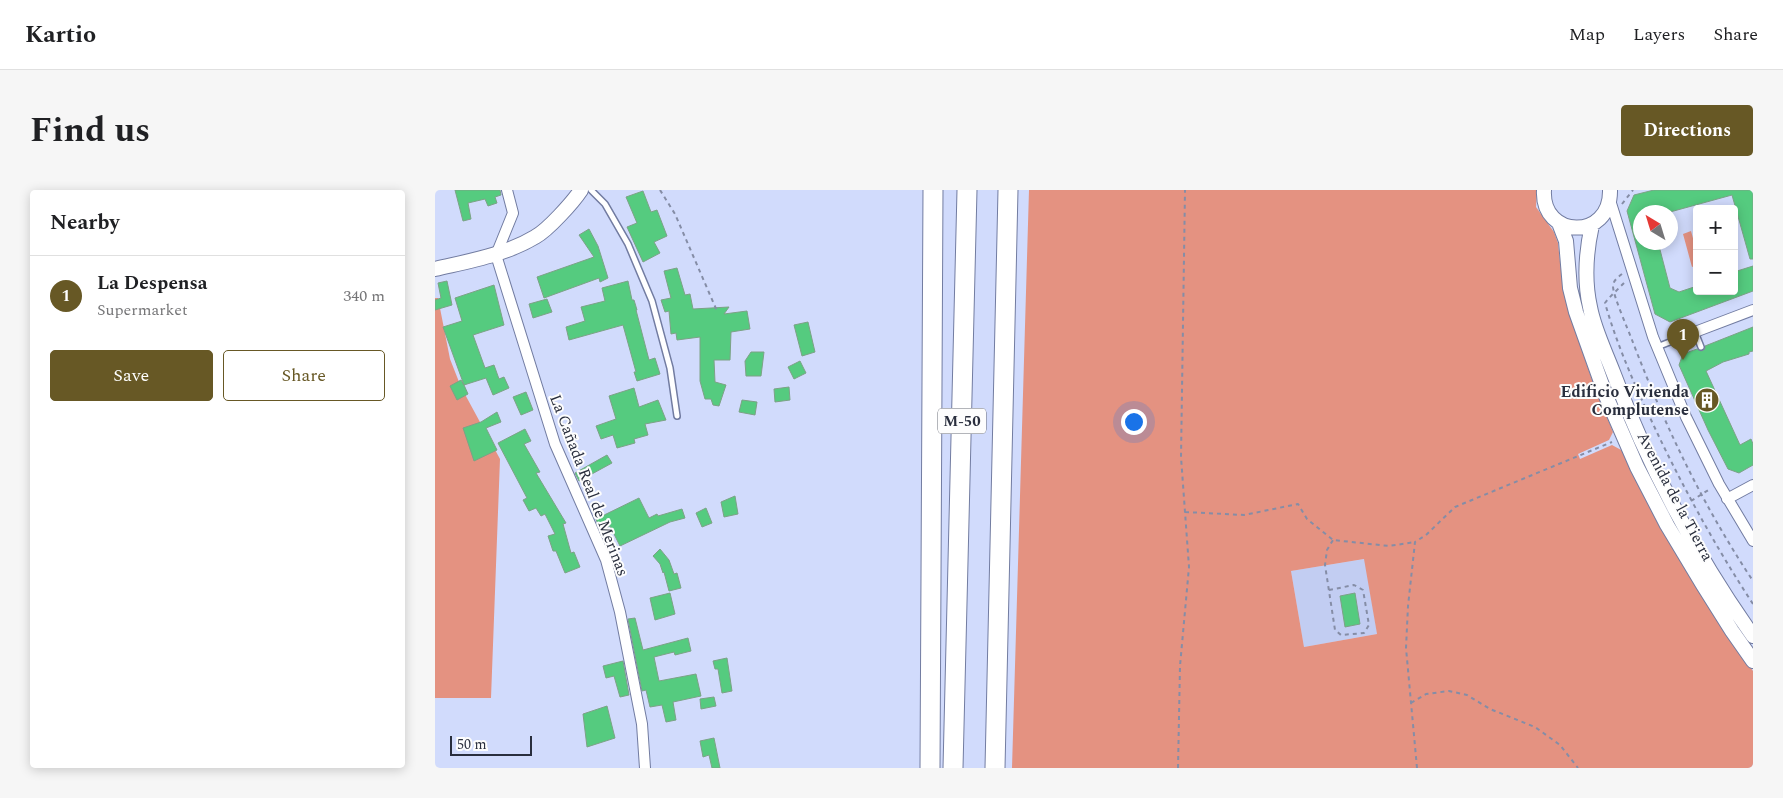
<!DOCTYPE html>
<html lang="en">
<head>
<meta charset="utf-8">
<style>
  body { margin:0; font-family:Spectral,serif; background:#f6f6f6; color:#202124 }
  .controls { position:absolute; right:15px; top:15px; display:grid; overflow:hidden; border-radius:5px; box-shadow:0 2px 12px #0003 }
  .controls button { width:45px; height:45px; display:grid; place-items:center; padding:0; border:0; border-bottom:1px solid #e0e0e0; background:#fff; color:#202124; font:25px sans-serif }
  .compass { position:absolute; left:1198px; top:15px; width:45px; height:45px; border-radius:50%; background:#fff; box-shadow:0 2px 12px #0003; rotate:322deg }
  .scale { position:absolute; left:15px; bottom:12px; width:82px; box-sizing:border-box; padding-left:5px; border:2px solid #292e3d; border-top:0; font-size:14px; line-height:18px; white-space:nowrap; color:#292e3d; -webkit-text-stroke:4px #fdfdfd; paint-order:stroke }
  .you { position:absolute; left:698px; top:231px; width:18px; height:18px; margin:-12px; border:4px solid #fff; border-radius:50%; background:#1a73e8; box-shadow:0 0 0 8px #1a73e833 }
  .badge { display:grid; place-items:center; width:32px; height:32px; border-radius:50%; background:#675825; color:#fff; font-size:16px; font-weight:700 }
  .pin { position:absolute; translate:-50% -41px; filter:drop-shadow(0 1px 2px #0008) }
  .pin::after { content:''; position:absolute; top:26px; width:18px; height:15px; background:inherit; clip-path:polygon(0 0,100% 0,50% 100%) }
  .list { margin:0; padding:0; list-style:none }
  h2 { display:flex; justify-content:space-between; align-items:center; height:65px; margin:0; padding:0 20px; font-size:21px }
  h2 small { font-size:16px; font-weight:400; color:#757577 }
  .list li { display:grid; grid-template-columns:32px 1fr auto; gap:15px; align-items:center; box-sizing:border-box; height:80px; padding:0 20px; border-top:1px solid #e0e0e0 }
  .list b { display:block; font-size:19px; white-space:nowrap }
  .list p { margin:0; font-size:16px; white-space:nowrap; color:#757577 }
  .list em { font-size:16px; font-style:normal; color:#757577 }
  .actions { display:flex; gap:10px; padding:15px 20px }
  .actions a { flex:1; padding:11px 0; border:1px solid #675825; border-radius:5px; text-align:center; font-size:18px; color:#675825 }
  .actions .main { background:#675825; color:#fff }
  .map { position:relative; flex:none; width:1318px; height:578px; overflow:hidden; border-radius:5px }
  header { display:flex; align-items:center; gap:30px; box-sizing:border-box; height:70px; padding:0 25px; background:#fff; border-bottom:1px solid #e0e0e0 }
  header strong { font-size:24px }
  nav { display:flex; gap:28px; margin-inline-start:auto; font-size:18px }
  .intro { display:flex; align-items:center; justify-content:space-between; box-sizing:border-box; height:120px; padding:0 30px }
  h1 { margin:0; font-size:35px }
  .button { padding:12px 22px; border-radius:5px; background:#675825; color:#fff; font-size:18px; font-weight:700 }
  main { display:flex; gap:30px; padding:0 30px }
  aside { flex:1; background:#fff; border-radius:5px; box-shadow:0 2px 12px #0003 }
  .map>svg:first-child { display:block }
  .built { fill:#c2cdf2 }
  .green { fill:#e49281; fill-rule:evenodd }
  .building { fill:#55cb7f; stroke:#7ca286 }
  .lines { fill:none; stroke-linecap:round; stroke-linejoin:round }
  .lane-casing { stroke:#727ca1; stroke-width:8 }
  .street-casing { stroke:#727ca1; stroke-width:12 }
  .secondary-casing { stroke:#727ca1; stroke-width:16 }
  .highway-casing { stroke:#727ca1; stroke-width:21 }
  .path { stroke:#858da6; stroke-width:2; stroke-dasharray:4 4; stroke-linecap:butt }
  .lane { stroke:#fff; stroke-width:5 }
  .street { stroke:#fff; stroke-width:10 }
  .secondary { stroke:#fff; stroke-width:14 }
  .highway { stroke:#fff; stroke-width:19 }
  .labels { text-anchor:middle; stroke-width:4; stroke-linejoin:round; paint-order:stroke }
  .shield { fill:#fdfdfd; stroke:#696c77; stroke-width:1 }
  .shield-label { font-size:15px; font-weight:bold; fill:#292e3d }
  .poi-label { font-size:16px; font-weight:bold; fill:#292e3d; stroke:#fdfdfd; text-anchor:end }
  .street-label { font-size:16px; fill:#292e3d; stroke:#fdfdfd }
</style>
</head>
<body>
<header>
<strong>Kartio</strong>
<nav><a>Map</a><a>Layers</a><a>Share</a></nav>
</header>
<div class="intro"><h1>Find us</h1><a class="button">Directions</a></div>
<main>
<aside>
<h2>Nearby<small></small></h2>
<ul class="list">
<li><span class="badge">1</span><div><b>La Despensa</b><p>Supermarket</p></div><em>340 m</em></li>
</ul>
<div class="actions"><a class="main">Save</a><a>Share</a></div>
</aside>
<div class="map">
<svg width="1318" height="578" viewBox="0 0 1318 578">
  <rect width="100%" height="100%" fill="#d1dbfc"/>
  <path class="built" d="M930,369L942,444L869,457L856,381Z"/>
  <path class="green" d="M594,0H1102L1101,17L1119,42L1123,53L1128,99L1137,132L1156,187L1178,242L1174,250L1143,264L1145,269L1177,255L1188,261L1292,444L1318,481V578H577ZM929,369L942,444L869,457L856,381Z
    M1256,41L1262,63V75L1257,77L1248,44Z
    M0,108H3L15,169L26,197L65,269L56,508H0Z"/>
  <path class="building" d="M20,0H65L66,5L60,7L62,13L53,16L50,9L33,13L36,29L28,31Z
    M1219,0H1318V69H1315L1297,5L1235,22H1206V52H1223L1235,98L1244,102L1262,96V101H1299V82L1318,76V101L1235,132L1220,124L1192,21L1199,5Z
    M208,1L216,22L222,20L232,46L219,52L225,63L208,72L192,37L202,33L191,7Z
    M154,39L163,56L173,88L165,92L164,88L109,108L102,87L159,67L144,45Z
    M242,78L250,105L255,104L258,119L294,117L289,124L312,121L315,139L296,142L295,170H279L280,192L291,195L284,216L278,215L276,209H270L265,191V147L242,150L241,143L236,144L234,121L230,122L226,110L236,108L229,81Z
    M12,91L17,115L0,120V110L6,108L3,93Z
    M193,91L197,110H199L202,120H201L214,170L220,168L225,184L202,191L199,182H201L188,135L134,150L131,137L150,131L146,117L170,111L167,98Z
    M59,95L69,135L38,145L50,178L59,175L64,189L69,187L74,198L58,205L51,188L29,195L33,204L22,210L15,196L26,190L29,195L8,137L27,131L20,108Z
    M112,109L117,122L98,128L94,114Z
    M373,132L380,162L367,166L359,135Z
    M1318,137V161L1314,162V164L1288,172L1271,181L1305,255L1316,249L1318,254V275L1304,283L1293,279L1273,240L1244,175L1248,164L1262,159L1267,161L1270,159V156Z
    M316,162H329L326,186H311L310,171Z
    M365,171L371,183L359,189L353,177Z
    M354,197L355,210L340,212L339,199Z
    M199,198L204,217L223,210L231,230L210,234L213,245L199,249L200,253L182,258L178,245L166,249L161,236L181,229L174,206Z
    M91,202L98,220L86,225L78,207Z
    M307,210L322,212L320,225L304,222Z
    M62,222L66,232L51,238L62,260L39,271L28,238L46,232Z
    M90,239L96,251L89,254L105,282L101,283L131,333L128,334L136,363L139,362L145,377L130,383L121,361H118L113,346L120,344L110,324L106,326L101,318L94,321L88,310L92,308L63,253Z
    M172,265L177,273L144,291L140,283Z
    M300,306L303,324L289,327L286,312Z
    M204,308L214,328L222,324L223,326L247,319L250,328L235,332L185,356L175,336L165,340L161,329Z
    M271,318L277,333L267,337L261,323Z
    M225,359L234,370L239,384L242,383L246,398L234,401L229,382L228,383L225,374L218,366Z
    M235,403L240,424L220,430L215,408Z
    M920,403L925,434L910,437L905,406Z
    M200,428L208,460L253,448L256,461L240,465L239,462L219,467L224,491L261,484L266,506L238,512L241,530L231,532L227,515L215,517L211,500L207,501L193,429Z
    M292,468L297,501L287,503L283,479H280L278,471Z
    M188,471L194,505L185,507L179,486L171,488L168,476Z
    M279,507L281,516L266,519L265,509Z
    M172,516L180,548L152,557L148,524Z
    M279,548L285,578H277L274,565L268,567L265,551Z"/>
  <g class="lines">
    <defs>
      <path id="lane" d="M156,0L170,14L193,54L217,111L235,178L242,226
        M1222,157L1260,142L1266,157"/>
      <path id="street" d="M72,0L78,23L61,65L120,254L171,370L185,422L207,534L210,578
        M1175,10L1218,147L1251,227L1284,294L1318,351
        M1260,142L1318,120
        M1292,309L1318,295"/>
      <path id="secondary" d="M1109,0C1106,49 1176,51 1175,0
        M1124,33L1131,51L1135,98L1141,122L1171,206L1202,277L1232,335L1268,395L1297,441L1318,471
        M1157,35C1151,62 1149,90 1155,117C1159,139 1170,161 1178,182C1211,271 1262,368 1318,446
        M0,79C34,71 70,65 100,47C113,40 138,12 146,0"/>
      <path id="highway" d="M495,578L498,0
        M518,578L532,0
        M560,578L573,0"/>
    </defs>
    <use href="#lane" class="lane-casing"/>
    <use href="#street" class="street-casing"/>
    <use href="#secondary" class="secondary-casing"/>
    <use href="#highway" class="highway-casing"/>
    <path class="path" d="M225,0L240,24L282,121
      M1187,14L1198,0
      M1187,84C1183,87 1178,91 1178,96C1178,106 1193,139 1197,150C1230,236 1267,314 1318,391
      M1189,93L1173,109L1170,113C1184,162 1206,209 1228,255C1255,310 1284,362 1318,414
      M1256,311L1275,299
      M750,322L809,325L863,314L872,329L898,350L954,356L980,352
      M894,400L919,395L928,400L934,435L929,443L906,445L900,440L890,375L892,360L898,350
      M976,513L991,504L1014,501L1032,505L1055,519L1100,537L1125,555L1143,578
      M743,578L745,476L754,377L746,267L750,0
      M982,578L971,458L973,416L980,352L991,345L1020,317L1177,252"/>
    <use href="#lane" class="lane"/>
    <use href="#street" class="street"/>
    <use href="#secondary" class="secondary"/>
    <use href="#highway" class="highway"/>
  </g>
  <defs>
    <symbol id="building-disc" viewBox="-11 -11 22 22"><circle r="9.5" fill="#675825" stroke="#fdfdfd"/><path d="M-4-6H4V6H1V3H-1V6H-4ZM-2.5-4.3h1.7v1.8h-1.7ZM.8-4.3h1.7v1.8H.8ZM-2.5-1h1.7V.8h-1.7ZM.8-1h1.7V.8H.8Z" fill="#fff"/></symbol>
  </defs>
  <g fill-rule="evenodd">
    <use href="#building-disc" x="1258" y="196" width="28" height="28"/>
  </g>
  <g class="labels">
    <rect class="shield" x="503" y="218.5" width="48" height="25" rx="4"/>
    <g class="shield-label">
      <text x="527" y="236">M-50</text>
    </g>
    <g class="poi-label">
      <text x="1254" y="207">Edificio Vivienda<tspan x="1254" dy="18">Complutense</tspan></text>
    </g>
    <g class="street-label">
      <text transform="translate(155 295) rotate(69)" y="6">La Cañada Real de Merinas</text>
      <text transform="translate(1241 306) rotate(62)" y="6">Avenida de la Tierra</text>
    </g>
  </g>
</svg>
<div class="controls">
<button>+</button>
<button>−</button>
</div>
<svg class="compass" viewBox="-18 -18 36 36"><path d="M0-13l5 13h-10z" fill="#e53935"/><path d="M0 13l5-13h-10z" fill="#757577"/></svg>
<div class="scale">50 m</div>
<div class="you"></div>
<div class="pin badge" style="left:1248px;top:170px">1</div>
</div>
</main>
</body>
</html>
